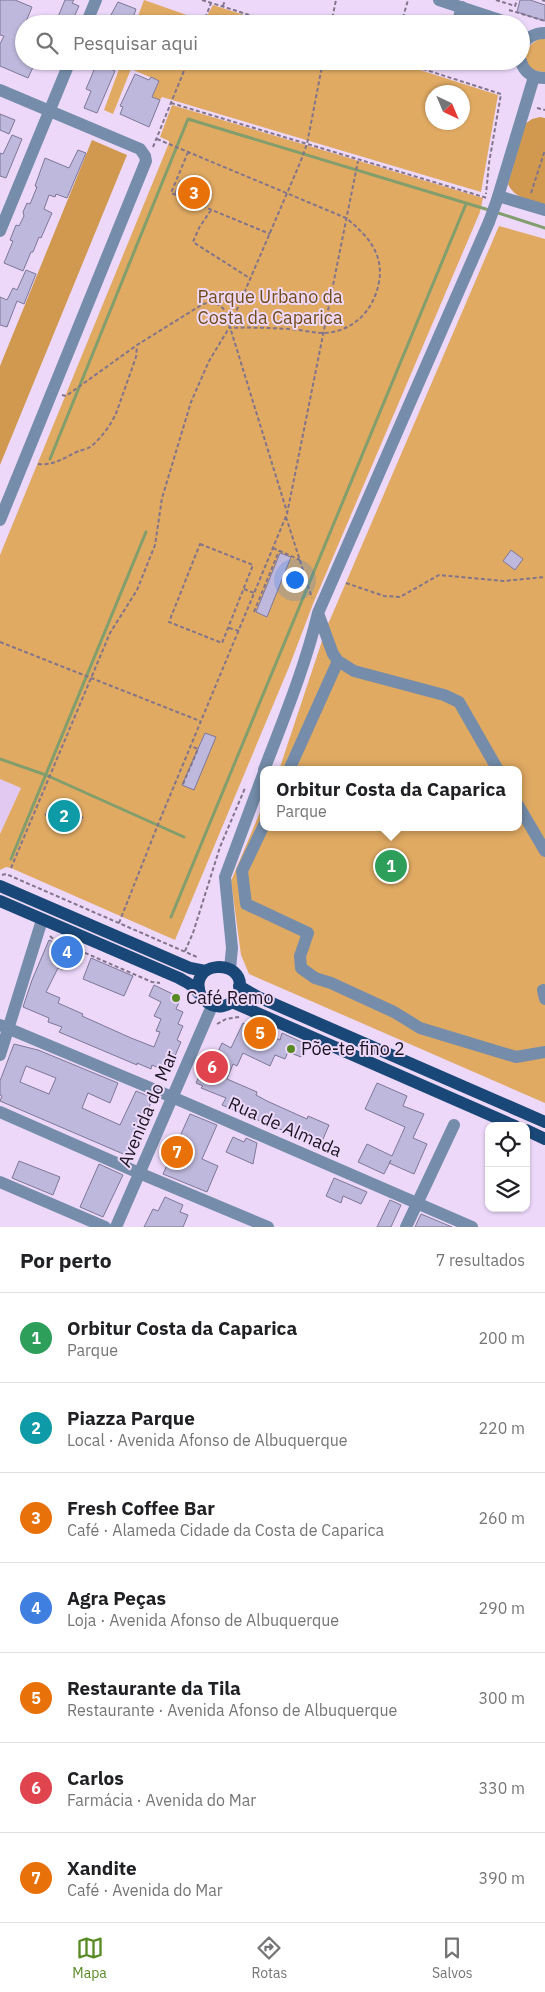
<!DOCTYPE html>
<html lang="pt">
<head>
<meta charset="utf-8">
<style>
  body { margin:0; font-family:"IBM Plex Sans",sans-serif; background:#f2f2f2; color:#202124 }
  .controls { position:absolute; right:15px; bottom:15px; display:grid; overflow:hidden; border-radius:10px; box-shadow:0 1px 4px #0004 }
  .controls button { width:45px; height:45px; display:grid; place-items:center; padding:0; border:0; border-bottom:1px solid #e0e0e0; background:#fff; color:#202124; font:25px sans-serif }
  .compass { position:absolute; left:425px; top:85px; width:45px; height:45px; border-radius:50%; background:#fff; box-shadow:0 1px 4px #0004; rotate:136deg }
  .you { position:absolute; left:294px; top:579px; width:18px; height:18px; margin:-12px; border:4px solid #fff; border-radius:50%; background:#1a73e8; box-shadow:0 0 0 8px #1a73e833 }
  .badge { display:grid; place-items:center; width:32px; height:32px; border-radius:50%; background:#578a22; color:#fff; font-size:16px; font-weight:700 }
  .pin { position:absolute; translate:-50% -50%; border:2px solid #fff; box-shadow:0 1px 5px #0006 }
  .popup { position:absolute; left:260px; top:766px; width:262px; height:65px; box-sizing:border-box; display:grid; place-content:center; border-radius:10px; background:#fff; filter:drop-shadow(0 1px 4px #0005); font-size:16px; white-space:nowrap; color:#757577 }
  .popup b { font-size:19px; color:#202124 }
  .popup::after { content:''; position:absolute; left:50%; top:100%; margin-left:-10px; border:10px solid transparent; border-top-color:#fff }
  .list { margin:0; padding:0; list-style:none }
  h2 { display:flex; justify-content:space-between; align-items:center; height:65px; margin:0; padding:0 20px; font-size:21px }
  h2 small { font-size:16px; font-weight:400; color:#757577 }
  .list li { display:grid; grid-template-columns:32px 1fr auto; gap:15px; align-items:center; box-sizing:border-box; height:90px; padding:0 20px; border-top:1px solid #e0e0e0 }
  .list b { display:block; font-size:19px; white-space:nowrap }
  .list p { margin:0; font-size:16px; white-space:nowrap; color:#757577 }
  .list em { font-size:16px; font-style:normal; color:#757577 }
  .icon { flex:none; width:28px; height:28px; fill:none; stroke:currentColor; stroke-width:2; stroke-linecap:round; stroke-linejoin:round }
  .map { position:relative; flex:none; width:545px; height:1227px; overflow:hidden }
  .search { position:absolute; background:#fff; box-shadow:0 1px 4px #0004; left:15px; right:15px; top:15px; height:55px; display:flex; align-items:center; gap:12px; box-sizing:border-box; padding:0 18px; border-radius:28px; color:#757577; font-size:19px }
  .sheet { height:695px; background:#fff }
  nav { display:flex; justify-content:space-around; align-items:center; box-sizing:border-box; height:70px; border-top:1px solid #e0e0e0; background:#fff; font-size:14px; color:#757577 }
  nav a { display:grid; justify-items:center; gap:2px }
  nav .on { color:#578a22 }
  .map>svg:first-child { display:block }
  .built { fill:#e2c9f1 }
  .green { fill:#e0aa63; fill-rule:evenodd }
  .forest { fill:#d0994f }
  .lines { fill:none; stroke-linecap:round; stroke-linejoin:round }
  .stream { stroke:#829e6c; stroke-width:3 }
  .building { fill:#beb8dc; stroke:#7d7798; fill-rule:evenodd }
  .path { stroke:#82748b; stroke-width:2; stroke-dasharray:4 2.5; stroke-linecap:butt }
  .minor { stroke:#758daa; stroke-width:12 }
  .major { stroke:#194777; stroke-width:12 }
  .minor-bridge { stroke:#758daa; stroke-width:12 }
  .poi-dot { fill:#578a22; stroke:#edd8fa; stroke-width:2 }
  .labels { text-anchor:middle; stroke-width:4; stroke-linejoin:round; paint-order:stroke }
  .park-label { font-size:18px; fill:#734d15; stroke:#edd8fa }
  .poi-label { font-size:18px; fill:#1c1521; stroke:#edd8fa; text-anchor:start }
  .street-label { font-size:18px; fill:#1c1521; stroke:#edd8fa }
</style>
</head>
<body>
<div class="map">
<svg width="545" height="1227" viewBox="0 0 545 1227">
  <rect width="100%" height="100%" fill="#edd8fa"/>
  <path class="built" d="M0,779L21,788L0,834Z"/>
  <path class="green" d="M144,0L204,21L213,5L272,24H135Z
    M539,39H545V72C521,71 519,50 539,39Z
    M122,61H392L498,95L481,192L162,97L160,100L152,97L159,81L131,69L113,114L104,110ZM432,92H462V122H432Z
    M172,105L483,198L480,212L313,604L289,667L175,940L11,868L6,867L0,870V834L21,788L0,779V555L169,143V141L160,137Z
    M499,226L545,239V1103L249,974L241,955L231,881L263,805L264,827H518V770H279L321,644L325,628L329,622Z"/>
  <path class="forest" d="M540,117L545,118V205C531,201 514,198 508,184L525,124L532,119Z
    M92,140L127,155L0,465V366Z"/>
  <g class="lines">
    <path class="stream" d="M495,212L545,228
      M50,459L188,119L489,210
      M0,759L46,775L184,837
      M11,859L146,532
      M171,917L466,204"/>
  </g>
  <path class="building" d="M0,0H15L32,7L25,24H24V61L34,65L28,78L0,66V44L4,36L0,35Z
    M65,0H74L72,3L79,6L71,24H55Z
    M520,0H530L545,5V21L517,12Z
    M118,2L136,9L132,21L124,17L122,24H106Z
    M97,63L115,71L97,113L84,108L91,91L86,89Z
    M135,74L149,80L151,77L159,81L152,97L160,100L149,127L120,114L123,107L120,106Z
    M0,114L15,120L9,134L0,130Z
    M12,135L22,139L6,178L0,176V153L3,154Z
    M78,150L86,153L67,198L56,194L55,197L49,195L44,209L52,213L41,238L39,237L33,252H31L23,271L4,263L13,241L10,240L16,225L19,226L24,216L23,212L27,203L30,204L37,187L35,186L45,158L69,168Z
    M180,181L212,194L207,206L175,193Z
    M26,270L36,274L24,304L17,301L7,327L0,325V297L7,300L13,288L17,290Z
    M511,550L523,559L515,570L503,561Z
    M280,553L291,557L267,617L256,612Z
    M205,733L216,737L194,790L182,785Z
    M51,803L83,817L77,829L45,815Z
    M49,940L72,950L63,970L58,968L46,992L60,998L58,1003L83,1014L82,1016L131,1038L154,1047L160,1032L156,1031L161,1019L154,1016L161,1002L149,996L154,985L181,998L176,1009L183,1012L178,1024L183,1026L177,1040L181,1042L168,1072L152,1065L151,1069L137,1063V1065L59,1032L62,1027L48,1022L49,1018L23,1007L32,980Z
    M91,958L133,976L124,996L83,979Z
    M243,1023L280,1040L282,1033L306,1044L301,1057L288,1052L285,1059L275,1055L270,1066L243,1053L237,1066L233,1064L227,1079L257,1092L256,1095L267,1101L307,1119L308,1116L329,1125L320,1146L222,1105L226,1098L201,1088L203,1086L196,1083L210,1054L216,1056L222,1043L231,1048Z
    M14,1044L38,1050L118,1083L110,1103L88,1093L82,1108L120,1125L136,1091L153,1098L128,1156L0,1101L2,1096L0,1095V1081ZM26,1066L56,1078L49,1094L20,1082Z
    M377,1083L407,1096L403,1106L424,1114L413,1138L427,1144L414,1174L389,1163L391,1160L384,1174L358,1162L367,1144L392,1156L405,1127L365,1109Z
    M190,1114L217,1125L202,1159L218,1166L207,1192L163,1174Z
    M233,1137L244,1142L246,1138L257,1143L253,1164L226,1152Z
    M19,1161L60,1177L53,1195L12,1178Z
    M99,1164L123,1175L103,1217L80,1207Z
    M334,1178L367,1192L361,1204L343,1196L341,1203L326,1196Z
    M165,1197L183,1205L180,1212L188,1215L183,1227H144L153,1209L158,1211Z
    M390,1200L401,1205L391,1227H377Z
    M421,1214L452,1227H415Z"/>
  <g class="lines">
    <path class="path" d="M202,0L278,24
      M496,0L515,6L517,0
      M542,0L545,1
      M223,6L225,0
      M509,10L545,21
      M203,24L211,3
      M331,24L336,0
      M401,24L408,0
      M398,61L501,94L489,163L486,194
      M171,103L487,198
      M537,108L545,110
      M157,139L346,218C367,235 384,253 379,282C374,310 354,331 325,333C314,333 302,330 291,329C270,328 250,327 229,328
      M153,147L188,61
      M188,152L171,193L270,234
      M531,193L545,150
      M211,210L199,228L193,242L251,279
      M62,395L66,396L137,345L203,304C212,302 220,303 225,311L287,512
      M38,464C54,466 65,457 79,451C82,450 87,449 90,447C101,439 114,421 118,408L136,357L137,346
      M286,517L312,598
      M200,544L253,565L222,643L169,622Z
      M273,548L300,560
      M346,583L384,596L400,597L439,575L504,581L545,577
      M244,589L254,593
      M254,612L279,551
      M229,628L239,631
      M0,642L200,721
      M183,784L198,749L191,746
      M11,868L110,633L137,590L155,545L162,498L191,402L209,361L229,328L300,163L307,144L323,61
      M2,875L6,874L197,957
      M119,923L159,822L287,514L358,161
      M50,936L53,939L152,982L160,983
      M185,951L193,933L220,847L245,788
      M217,1024L226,1019L239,1017"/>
    <path class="minor" d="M439,0L512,24
      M86,24L96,0
      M457,24L462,7
      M521,47C527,37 534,33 545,33
      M521,61C524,73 533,78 545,78
      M0,90L140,149L145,156L146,161L0,520
      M498,196L545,210
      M497,200L534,77
      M0,231L70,61
      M318,613L333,654L338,661L354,671L444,695L459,702L498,770
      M264,770C284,718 305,667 318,613L489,222
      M289,770L338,661
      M518,805L545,851
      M264,825L242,871L246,904L308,933L300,956L301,968L315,978L331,983L394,1012L420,1028L516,1057L545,1052
      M230,969L232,948L225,877L264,772
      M543,990L545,999
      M0,1025L172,1097L472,1227
      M0,1055L42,920
      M0,1112L139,1173L268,1227
      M0,1182L105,1227
      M116,1227L212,1006
      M406,1227L454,1125"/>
    <path class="major" d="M0,886L190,968L205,971
      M0,901L179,978C184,981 189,983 192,986C202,995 207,1009 223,1006C230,1005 237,999 239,991C248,957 183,959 202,998
      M239,986L258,997L545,1122
      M232,1002L515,1126
      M526,1130L545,1139"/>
    <path class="minor-bridge" d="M489,222L497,200"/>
  </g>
  <g class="poi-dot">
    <circle cx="176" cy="998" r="5"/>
    <circle cx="291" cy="1049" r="5"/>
  </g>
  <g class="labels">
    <g class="park-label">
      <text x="270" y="303">Parque Urbano da<tspan x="270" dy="21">Costa da Caparica</tspan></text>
    </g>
    <g class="poi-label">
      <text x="186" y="1004">Café Remo</text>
      <text x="301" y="1055">Põe-te fino 2</text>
    </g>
    <g class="street-label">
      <text transform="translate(148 1109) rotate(-67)" y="6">Avenida do Mar</text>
      <text transform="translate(285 1127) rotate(24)" y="6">Rua de Almada</text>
    </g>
  </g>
</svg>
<div class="controls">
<button><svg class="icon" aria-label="locate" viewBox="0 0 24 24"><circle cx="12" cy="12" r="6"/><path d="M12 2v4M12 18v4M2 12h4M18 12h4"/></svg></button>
<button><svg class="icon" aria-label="layers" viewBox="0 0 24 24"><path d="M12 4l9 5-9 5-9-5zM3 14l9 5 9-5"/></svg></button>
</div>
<svg class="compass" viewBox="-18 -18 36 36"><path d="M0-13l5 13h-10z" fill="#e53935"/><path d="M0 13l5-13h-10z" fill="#757577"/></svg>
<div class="you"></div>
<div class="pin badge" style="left:391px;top:866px;background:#2e9e5b">1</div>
<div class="popup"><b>Orbitur Costa da Caparica</b>Parque</div>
<div class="pin badge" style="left:64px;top:816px;background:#0f9aa8">2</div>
<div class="pin badge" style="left:194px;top:193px;background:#e8710a">3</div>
<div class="pin badge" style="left:67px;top:952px;background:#3f7fe0">4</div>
<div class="pin badge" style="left:260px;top:1033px;background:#e8710a">5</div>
<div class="pin badge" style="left:212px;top:1067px;background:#e0444e">6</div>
<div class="pin badge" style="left:177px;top:1152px;background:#e8710a">7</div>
<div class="search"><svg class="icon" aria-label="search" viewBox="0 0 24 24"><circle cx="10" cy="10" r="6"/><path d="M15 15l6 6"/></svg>Pesquisar aqui</div>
</div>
<section class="sheet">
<h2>Por perto<small>7 resultados</small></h2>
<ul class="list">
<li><span class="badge" style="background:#2e9e5b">1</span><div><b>Orbitur Costa da Caparica</b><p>Parque</p></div><em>200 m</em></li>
<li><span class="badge" style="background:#0f9aa8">2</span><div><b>Piazza Parque</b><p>Local · Avenida Afonso de Albuquerque</p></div><em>220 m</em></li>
<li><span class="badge" style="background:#e8710a">3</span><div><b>Fresh Coffee Bar</b><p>Café · Alameda Cidade da Costa de Caparica</p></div><em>260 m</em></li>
<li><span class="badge" style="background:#3f7fe0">4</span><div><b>Agra Peças</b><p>Loja · Avenida Afonso de Albuquerque</p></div><em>290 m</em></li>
<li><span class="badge" style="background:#e8710a">5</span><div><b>Restaurante da Tila</b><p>Restaurante · Avenida Afonso de Albuquerque</p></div><em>300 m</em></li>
<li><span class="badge" style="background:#e0444e">6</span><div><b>Carlos</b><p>Farmácia · Avenida do Mar</p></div><em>330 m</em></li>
<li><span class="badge" style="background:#e8710a">7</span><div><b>Xandite</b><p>Café · Avenida do Mar</p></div><em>390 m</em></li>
</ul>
</section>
<nav>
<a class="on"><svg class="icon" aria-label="map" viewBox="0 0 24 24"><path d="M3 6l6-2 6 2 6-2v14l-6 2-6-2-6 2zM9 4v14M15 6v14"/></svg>Mapa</a>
<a><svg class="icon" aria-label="directions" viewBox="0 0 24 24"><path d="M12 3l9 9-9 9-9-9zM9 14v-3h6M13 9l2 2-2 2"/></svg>Rotas</a>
<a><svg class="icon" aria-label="saved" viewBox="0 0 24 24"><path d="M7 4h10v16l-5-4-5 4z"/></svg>Salvos</a>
</nav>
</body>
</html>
